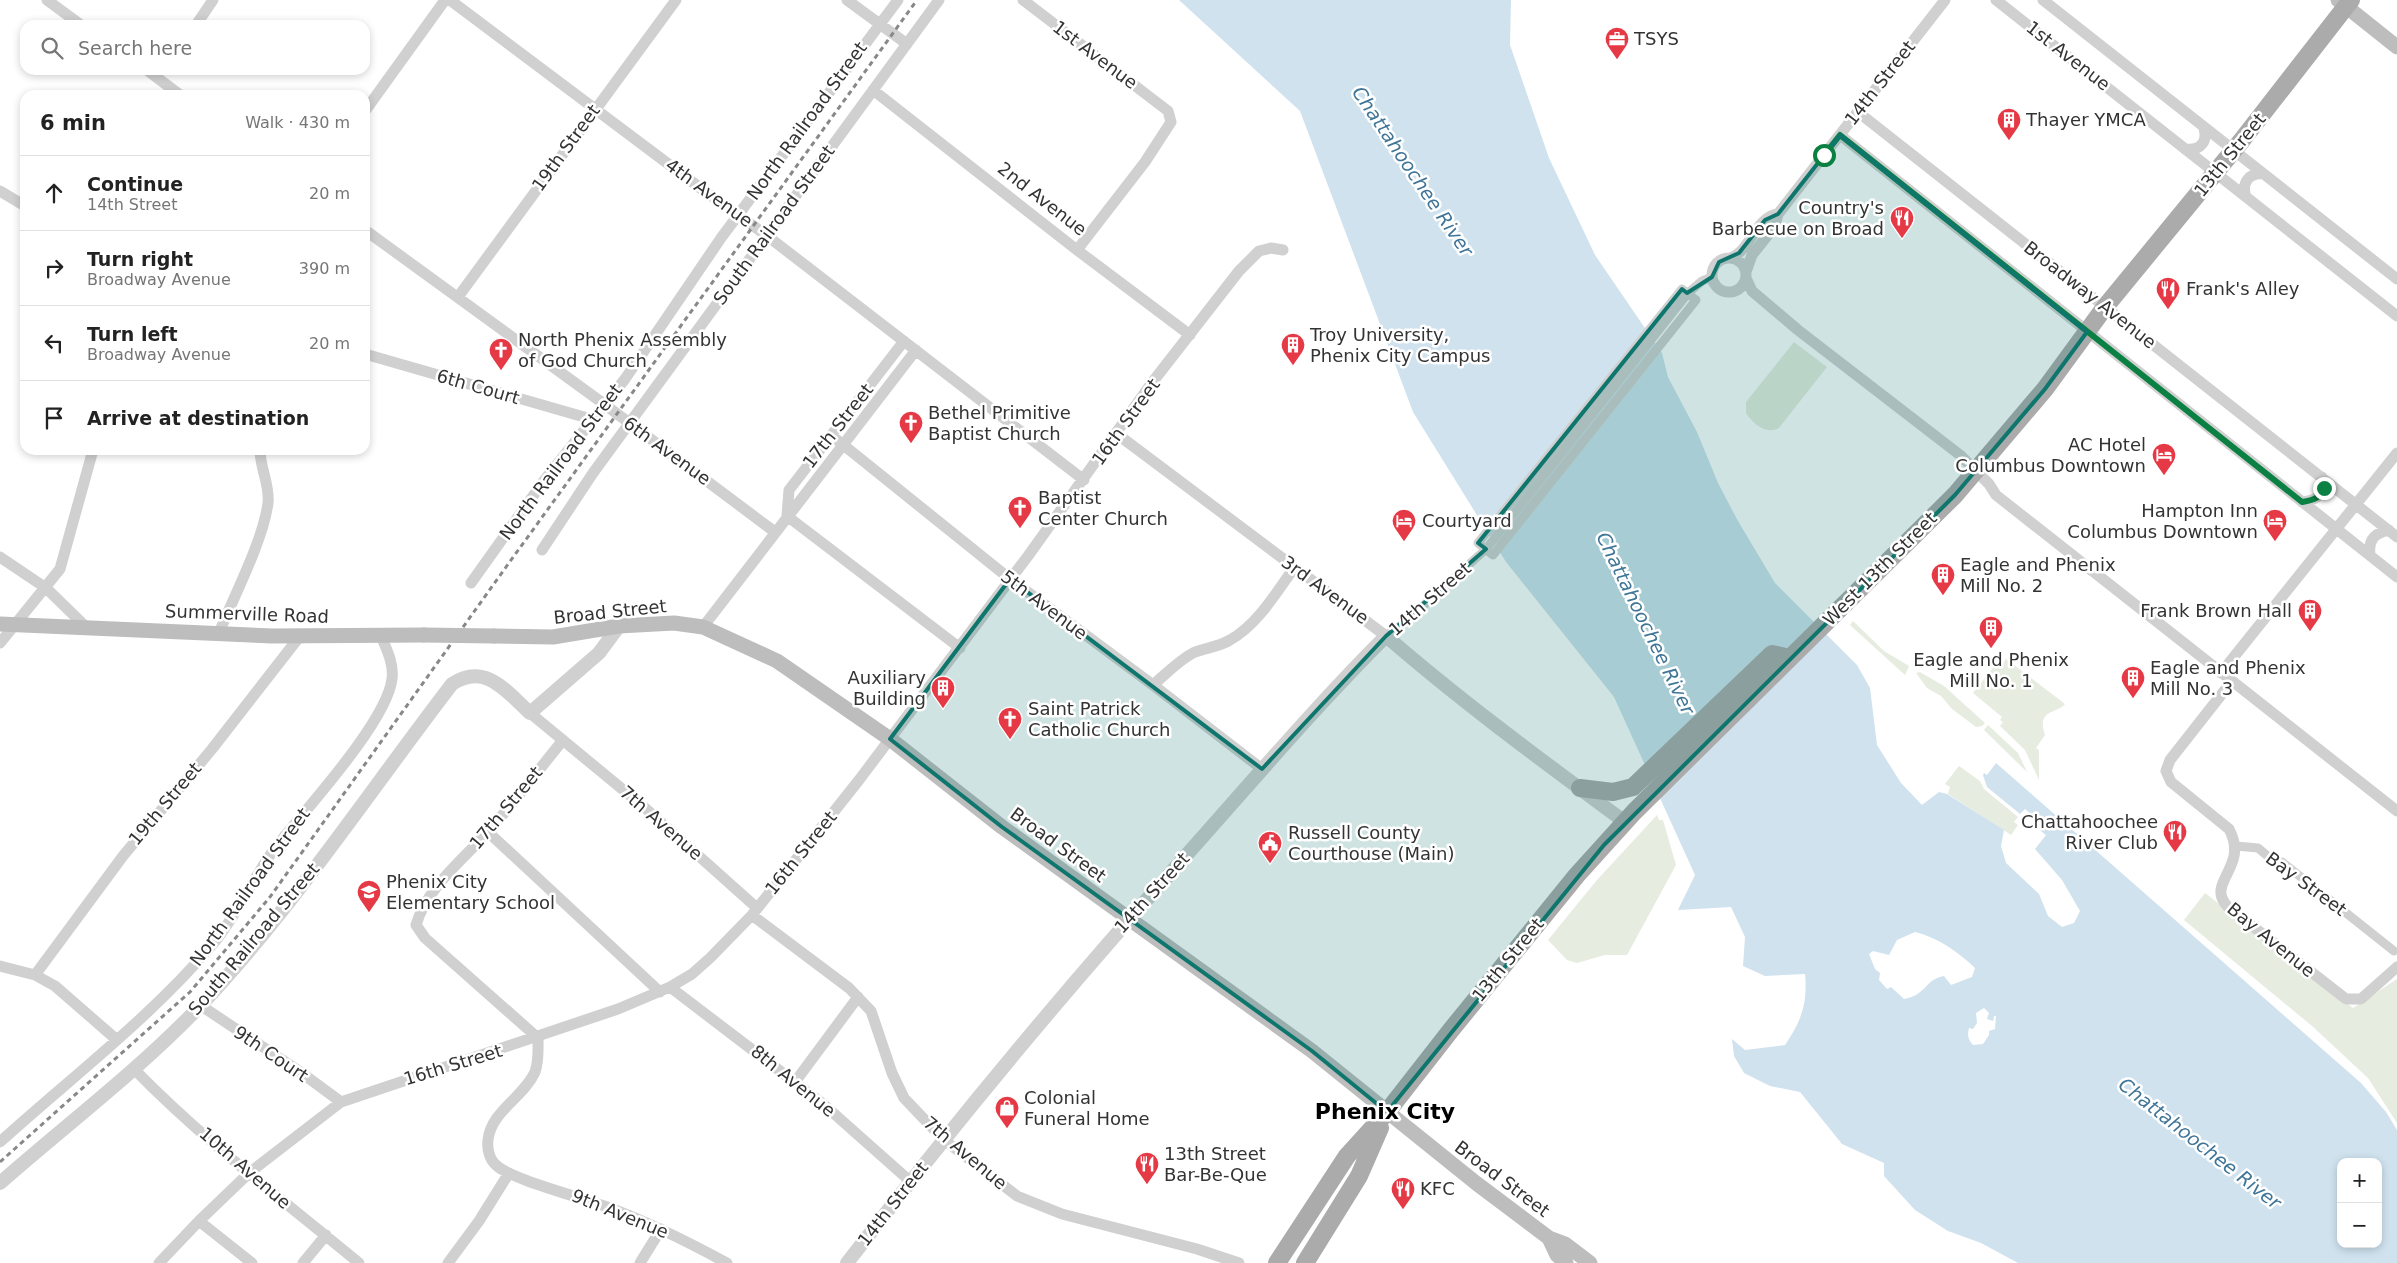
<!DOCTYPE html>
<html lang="en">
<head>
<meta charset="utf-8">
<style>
  body { margin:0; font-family:"DejaVu Sans",sans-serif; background:#f2f2f2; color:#222 }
  .controls { position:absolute; right:15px; bottom:15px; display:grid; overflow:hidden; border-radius:10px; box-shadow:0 2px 8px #0003 }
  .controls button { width:45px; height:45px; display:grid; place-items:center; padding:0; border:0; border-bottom:1px solid #e0e0e0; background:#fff; color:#222; font:25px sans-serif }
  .stop { position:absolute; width:15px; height:15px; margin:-11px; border:4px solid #0b8043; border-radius:50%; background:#fff }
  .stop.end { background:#0b8043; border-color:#fff; box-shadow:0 1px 5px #0008 }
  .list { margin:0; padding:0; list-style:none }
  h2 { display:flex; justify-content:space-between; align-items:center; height:65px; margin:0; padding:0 20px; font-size:21px }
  h2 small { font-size:16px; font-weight:400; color:#767676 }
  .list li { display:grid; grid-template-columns:32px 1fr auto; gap:15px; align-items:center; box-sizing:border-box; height:75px; padding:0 20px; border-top:1px solid #e0e0e0 }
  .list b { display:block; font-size:19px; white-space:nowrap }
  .list p { margin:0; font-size:16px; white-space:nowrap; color:#767676 }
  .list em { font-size:16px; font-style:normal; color:#767676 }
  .icon { flex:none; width:28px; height:28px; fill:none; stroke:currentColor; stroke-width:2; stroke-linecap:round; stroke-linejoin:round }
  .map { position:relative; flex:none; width:2397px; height:1263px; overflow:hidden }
  .search { position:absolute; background:#fff; box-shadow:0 2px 8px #0003; left:20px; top:20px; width:350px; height:55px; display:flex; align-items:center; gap:12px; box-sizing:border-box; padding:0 18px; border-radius:15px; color:#767676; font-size:19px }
  .panel { position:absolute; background:#fff; box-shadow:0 2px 8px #0003; left:20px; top:90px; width:350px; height:365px; border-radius:15px }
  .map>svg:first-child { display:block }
  .green { fill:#e6ecdf }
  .water { fill:#cfe2ee; fill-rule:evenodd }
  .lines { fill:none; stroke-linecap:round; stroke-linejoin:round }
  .pedestrian { stroke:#d0d0d0; stroke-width:9 }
  .minor { stroke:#d0d0d0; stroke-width:11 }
  .tertiary { stroke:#d0d0d0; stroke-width:14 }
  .secondary { stroke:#bdbdbd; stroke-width:15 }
  .primary { stroke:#ababab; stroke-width:18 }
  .rail { stroke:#888; stroke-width:3; stroke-dasharray:5 4; stroke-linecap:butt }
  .pedestrian-bridge { stroke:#d0d0d0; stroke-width:9 }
  .secondary-bridge { stroke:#bdbdbd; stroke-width:15 }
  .route { stroke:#0b8043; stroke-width:6 }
  .marked { fill:#0f766e; fill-opacity:0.2; stroke:#0f766e; stroke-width:4; stroke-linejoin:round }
  .labels { text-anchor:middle; stroke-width:5; stroke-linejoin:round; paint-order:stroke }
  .poi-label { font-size:18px; fill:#333; stroke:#fff; text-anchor:start }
  .street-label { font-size:18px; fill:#333; stroke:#fff }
  .water-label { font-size:19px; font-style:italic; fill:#3f7597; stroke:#fff }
  .district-label { font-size:22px; font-weight:bold; fill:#000; stroke:#fff }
</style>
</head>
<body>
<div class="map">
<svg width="2397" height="1263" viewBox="0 0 2397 1263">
  <rect width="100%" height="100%" fill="#fff"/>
  <path class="green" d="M1794,342L1827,367L1779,428C1766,435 1753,424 1746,413V402Z
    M1853,621L1884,651L1909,666L1905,675L1850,625Z
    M2006,659L2065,704C2057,714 2036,709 2045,735L2036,748L2039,750V780L2025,750L2000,726L2003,722L2000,720L2002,717L1973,693L1999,660L2003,663Z
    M1920,672L1944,686L1985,723L1982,726L1976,727L1952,709L1941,696L1927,688L1916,673Z
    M1988,725L2018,753L2027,772L1984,730Z
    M1959,766L1980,781L1984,789L2018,817L2014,822L2018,825L2011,835L1948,794L1950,787L1945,784Z
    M1657,815L1659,820H1663L1676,865L1627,955H1605L1577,963L1567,960L1548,940L1597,880Z
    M2205,893L2353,1008L2397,979V1123L2368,1078L2312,1026L2184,920Z"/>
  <path class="water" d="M1179,0H1511L1510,45L1549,158L1595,255L1662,353L1668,377L1697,432L1718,483L1738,521L1775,583L1857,665L1870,688L1877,745L1901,783L1922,805L1939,792L1947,794L2004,830L2001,846L2006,863L2039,894L2048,916L2062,927L2074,923L2080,911L2062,880L2035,849L2046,835C2035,828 2035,816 2025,809L2020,814L1987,787L1983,775L1984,773L1987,775L1996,763L2361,1083L2386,1112L2397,1130V1263H2018L1981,1243L1948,1231L1915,1210L1884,1176V1163L1842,1144L1800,1092L1770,1086L1744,1073L1734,1056L1732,1039L1745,1050L1785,1045C1801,1022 1808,1003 1805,974L1765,976L1743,966L1745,937L1731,907L1678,910L1695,875L1614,697L1506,562L1413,412L1300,111ZM1915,932C1939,938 1958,952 1975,968L1972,977L1951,985L1944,976C1925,979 1927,995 1904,999L1891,987L1887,989L1879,980L1880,973L1875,969L1869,954L1873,951L1889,955L1897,940ZM1984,1008L1989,1013L1987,1019L1993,1021L1994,1016H1996L1995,1029L1989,1031V1035L1983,1044L1973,1045C1968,1040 1967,1035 1969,1028L1973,1029L1977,1023L1976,1013ZM2341,1162H2378V1244H2341Z"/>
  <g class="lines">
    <path class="pedestrian" d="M1386,636L1403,624L1486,549L1688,293L1702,281L1712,277
      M2236,846L2258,848L2276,863L2282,862L2394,951"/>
    <path class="minor" d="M47,0L81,25
      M450,0L707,193L766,235L1084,480
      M847,0L907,44
      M1023,0L1168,111L1171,122L1145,162L1077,250
      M1996,0L2397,316
      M2043,0L2397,279
      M196,25L213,0
      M147,70L180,95
      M873,90L1077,250L1190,335
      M365,111L445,0
      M1858,112L2397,537
      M1840,135L2397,577
      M2185,149C2201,151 2209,141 2203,126
      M0,191L25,206
      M2246,197C2241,183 2249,172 2264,174
      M365,230L604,404L775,532
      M1730,258C1751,251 1755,217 1778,214
      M1712 275a17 17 0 1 1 34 0a17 17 0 1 1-34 0Z
      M1746,272L1752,255L1775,226L1778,214L1945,0
      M1746,278L1752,291L1798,330L1960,455L1989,484L1996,495L2397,811
      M458,297L676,0
      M365,354L591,419
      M1117,434L1386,636
      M831,435L1010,579L1153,685L1262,769
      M2302,502C2319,500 2324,494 2322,477
      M787,516L960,648
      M787,516L789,490L904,341
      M542,550L593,473L939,0
      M2370,555C2368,540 2374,533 2389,530
      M0,557L46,588L85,626
      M471,583L543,482L625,379L721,238L898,0
      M703,627L916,350
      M219,633C234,596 263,541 268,503C270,485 260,468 260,450
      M0,643L60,569L93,450
      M2221,673L2397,453
      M2232,681L2170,760L2166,771L2171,782L2229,829C2250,868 2204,882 2228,907L2346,999H2361L2397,967
      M1153,685C1166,674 1178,661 1193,653C1204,648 1219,647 1230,640C1257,625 1276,593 1294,568
      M530,713L644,807L757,908
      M563,740C538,771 514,802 488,832C463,859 426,889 416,925L425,938L538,1038C538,1049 539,1061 535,1072C524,1097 491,1111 488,1140C487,1148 489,1159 496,1165C511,1180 588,1199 613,1209C653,1224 690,1243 727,1263
      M488,832L660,992
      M752,915L849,988L871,1011L892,1073L904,1098L944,1140L1017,1196L1062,1214L1197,1249L1239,1263
      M0,966L35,975L55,986L117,1040
      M35,975L123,856L212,749L300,636
      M670,987L822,1103L911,1182
      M200,1005L299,1071L341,1102
      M134,1069C203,1140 283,1200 359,1263
      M795,1082L858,997
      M0,1142C72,1077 150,1018 213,944C239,913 254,874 279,843C308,807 387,721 392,679C394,664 387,650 381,636
      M199,1221L252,1263
      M159,1263L199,1221L249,1173L341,1102L618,1009L670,987L692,974L710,958L752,915L859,780L1028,556L1151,384L1239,271L1259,251L1271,248L1283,250
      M303,1263L326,1235
      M448,1263L479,1221L509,1173
      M640,1263L661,1229"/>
    <path class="tertiary" d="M0,1183C67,1124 139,1070 201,1005C294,906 369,792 452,684C485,662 506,691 530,713L599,653L619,626
      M847,1263C951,1128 1060,996 1174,869C1244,791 1312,710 1386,636C1462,702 1544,762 1625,822"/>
    <path class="secondary" d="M2338,0L2397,47
      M0,624L272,636L424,635
      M494,636L553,637L619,626L674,623L703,627L777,661L890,739L1002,827L1312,1051L1476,1183L1549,1238L1565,1244L1590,1263
      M1549,1238L1557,1255L1566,1263"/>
    <path class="primary" d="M1580,788L1613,792L1633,787L1772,654L1790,658
      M1277,1263L1347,1156L1387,1112L1451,1030L1577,875L1634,812L1955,495L2045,389L2105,307L2242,140L2351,0
      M1305,1263L1359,1176L1380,1128"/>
    <path class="rail" d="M0,1162L190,992L270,897L506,567L917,0"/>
    <path class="pedestrian-bridge" d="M1682,289L1696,300L1493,555L1478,543Z"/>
    <path class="secondary-bridge" d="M424,635L494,636"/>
  </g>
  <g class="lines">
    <path class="route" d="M1824,155L1840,135L2302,502C2313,500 2319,499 2324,488"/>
  </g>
  <path class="marked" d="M1840,135L2087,332L2045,389L1955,495L1604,845L1387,1112L1312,1051L1002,827L890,739L1010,579L1262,769L1386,636L1486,549L1478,543L1682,289L1687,293L1712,277L1719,262L1739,253L1765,220L1778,214Z"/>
  <defs>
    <symbol id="office-pin" viewBox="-11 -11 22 30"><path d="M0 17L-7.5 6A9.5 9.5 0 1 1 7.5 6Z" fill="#e63946" stroke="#fff"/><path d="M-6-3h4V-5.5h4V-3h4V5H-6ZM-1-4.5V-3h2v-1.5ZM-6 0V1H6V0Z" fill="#fff"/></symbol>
    <symbol id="building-pin" viewBox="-11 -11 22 30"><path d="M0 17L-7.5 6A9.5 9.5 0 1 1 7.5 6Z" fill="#e63946" stroke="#fff"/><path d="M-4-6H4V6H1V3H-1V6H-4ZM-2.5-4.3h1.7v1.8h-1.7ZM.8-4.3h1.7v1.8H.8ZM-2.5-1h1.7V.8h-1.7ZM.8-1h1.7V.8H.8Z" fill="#fff"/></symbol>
    <symbol id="restaurant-pin" viewBox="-11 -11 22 30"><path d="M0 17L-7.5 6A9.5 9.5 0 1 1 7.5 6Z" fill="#e63946" stroke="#fff"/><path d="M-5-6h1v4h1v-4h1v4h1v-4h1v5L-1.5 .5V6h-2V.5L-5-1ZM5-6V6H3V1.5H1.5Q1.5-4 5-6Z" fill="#fff"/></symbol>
    <symbol id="church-pin" viewBox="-11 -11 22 30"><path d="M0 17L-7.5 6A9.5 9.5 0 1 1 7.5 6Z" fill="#e63946" stroke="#fff"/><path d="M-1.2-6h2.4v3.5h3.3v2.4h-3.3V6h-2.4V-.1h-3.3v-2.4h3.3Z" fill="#fff"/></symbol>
    <symbol id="hotel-pin" viewBox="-11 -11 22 30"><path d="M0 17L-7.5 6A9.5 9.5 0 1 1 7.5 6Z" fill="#e63946" stroke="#fff"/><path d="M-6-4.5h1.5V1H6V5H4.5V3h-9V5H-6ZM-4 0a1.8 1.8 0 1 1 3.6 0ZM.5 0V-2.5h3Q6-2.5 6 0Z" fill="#fff"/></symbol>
    <symbol id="civic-pin" viewBox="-11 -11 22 30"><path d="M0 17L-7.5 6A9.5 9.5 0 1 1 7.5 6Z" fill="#e63946" stroke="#fff"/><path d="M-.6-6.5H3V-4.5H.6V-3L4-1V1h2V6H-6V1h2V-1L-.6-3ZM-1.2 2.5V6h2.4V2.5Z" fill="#fff"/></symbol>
    <symbol id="school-pin" viewBox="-11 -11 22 30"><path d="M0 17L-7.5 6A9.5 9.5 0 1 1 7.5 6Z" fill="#e63946" stroke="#fff"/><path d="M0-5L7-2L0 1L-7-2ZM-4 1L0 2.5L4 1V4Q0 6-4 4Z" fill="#fff"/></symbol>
    <symbol id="shop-pin" viewBox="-11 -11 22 30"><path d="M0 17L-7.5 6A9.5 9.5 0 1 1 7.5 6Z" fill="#e63946" stroke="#fff"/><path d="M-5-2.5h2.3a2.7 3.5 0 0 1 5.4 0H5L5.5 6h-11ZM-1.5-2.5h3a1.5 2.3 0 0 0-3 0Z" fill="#fff"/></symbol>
  </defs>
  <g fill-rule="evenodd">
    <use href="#office-pin" x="1603" y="25" width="28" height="38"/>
    <use href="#building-pin" x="1995" y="106" width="28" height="38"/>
    <use href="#restaurant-pin" x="1888" y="204" width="28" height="38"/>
    <use href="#restaurant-pin" x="2154" y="275" width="28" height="38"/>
    <use href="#building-pin" x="1279" y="331" width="28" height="38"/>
    <use href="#church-pin" x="487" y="336" width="28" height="38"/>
    <use href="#church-pin" x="897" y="409" width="28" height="38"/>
    <use href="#hotel-pin" x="2150" y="441" width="28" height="38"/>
    <use href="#church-pin" x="1006" y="494" width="28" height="38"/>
    <use href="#hotel-pin" x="1390" y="507" width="28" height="38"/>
    <use href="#hotel-pin" x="2261" y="507" width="28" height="38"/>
    <use href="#building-pin" x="1929" y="561" width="28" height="38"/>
    <use href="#building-pin" x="2296" y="597" width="28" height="38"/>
    <use href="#building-pin" x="1977" y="614" width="28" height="38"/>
    <use href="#building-pin" x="2119" y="664" width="28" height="38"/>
    <use href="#building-pin" x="929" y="674" width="28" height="38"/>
    <use href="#church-pin" x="996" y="705" width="28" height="38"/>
    <use href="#restaurant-pin" x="2161" y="818" width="28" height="38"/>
    <use href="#civic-pin" x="1256" y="829" width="28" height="38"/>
    <use href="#school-pin" x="355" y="878" width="28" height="38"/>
    <use href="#shop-pin" x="993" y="1094" width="28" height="38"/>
    <use href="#restaurant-pin" x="1133" y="1150" width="28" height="38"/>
    <use href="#restaurant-pin" x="1389" y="1175" width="28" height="38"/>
  </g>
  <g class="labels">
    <g class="poi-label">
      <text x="1634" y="45">TSYS</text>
      <text x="2026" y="126">Thayer YMCA</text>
      <text x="1884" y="214" text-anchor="end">Country's<tspan x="1884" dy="21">Barbecue on Broad</tspan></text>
      <text x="2186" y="295">Frank's Alley</text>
      <text x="1310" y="341">Troy University,<tspan x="1310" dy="21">Phenix City Campus</tspan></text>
      <text x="518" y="346">North Phenix Assembly<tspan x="518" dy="21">of God Church</tspan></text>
      <text x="928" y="419">Bethel Primitive<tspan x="928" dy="21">Baptist Church</tspan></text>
      <text x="2146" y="451" text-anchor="end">AC Hotel<tspan x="2146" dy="21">Columbus Downtown</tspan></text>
      <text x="1038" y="504">Baptist<tspan x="1038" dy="21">Center Church</tspan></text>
      <text x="2258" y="517" text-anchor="end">Hampton Inn<tspan x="2258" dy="21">Columbus Downtown</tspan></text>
      <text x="1422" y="527">Courtyard</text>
      <text x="1960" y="571">Eagle and Phenix<tspan x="1960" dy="21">Mill No. 2</tspan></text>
      <text x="2292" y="617" text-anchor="end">Frank Brown Hall</text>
      <text x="1991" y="666" text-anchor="middle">Eagle and Phenix<tspan x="1991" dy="21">Mill No. 1</tspan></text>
      <text x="2150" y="674">Eagle and Phenix<tspan x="2150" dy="21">Mill No. 3</tspan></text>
      <text x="926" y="684" text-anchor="end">Auxiliary<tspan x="926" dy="21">Building</tspan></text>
      <text x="1028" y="715">Saint Patrick<tspan x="1028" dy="21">Catholic Church</tspan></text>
      <text x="2158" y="828" text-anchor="end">Chattahoochee<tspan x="2158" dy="21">River Club</tspan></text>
      <text x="1288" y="839">Russell County<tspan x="1288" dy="21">Courthouse (Main)</tspan></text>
      <text x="386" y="888">Phenix City<tspan x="386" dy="21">Elementary School</tspan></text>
      <text x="1024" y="1104">Colonial<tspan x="1024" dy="21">Funeral Home</tspan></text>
      <text x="1164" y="1160">13th Street<tspan x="1164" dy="21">Bar-Be-Que</tspan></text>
      <text x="1420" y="1195">KFC</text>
    </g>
    <g class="street-label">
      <text transform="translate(1095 55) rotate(37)" y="6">1st Avenue</text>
      <text transform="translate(2068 56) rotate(38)" y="6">1st Avenue</text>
      <text transform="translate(1880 83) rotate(-52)" y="6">14th Street</text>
      <text transform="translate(807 121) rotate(-54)" y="6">North Railroad Street</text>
      <text transform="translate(566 148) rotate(-54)" y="6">19th Street</text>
      <text transform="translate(2230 155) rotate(-51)" y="6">13th Street</text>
      <text transform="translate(709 193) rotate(36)" y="6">4th Avenue</text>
      <text transform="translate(1042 199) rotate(38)" y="6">2nd Avenue</text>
      <text transform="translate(774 225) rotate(-54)" y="6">South Railroad Street</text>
      <text transform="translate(2090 295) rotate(38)" y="6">Broadway Avenue</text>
      <text transform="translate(478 387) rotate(16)" y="6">6th Court</text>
      <text transform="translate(1126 422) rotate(-54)" y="6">16th Street</text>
      <text transform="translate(838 426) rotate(-52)" y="6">17th Street</text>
      <text transform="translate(667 451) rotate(36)" y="6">6th Avenue</text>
      <text transform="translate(561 462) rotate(-53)" y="6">North Railroad Street</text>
      <text transform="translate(1880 569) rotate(-45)" y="6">West 13th Street</text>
      <text transform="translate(1325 590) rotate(36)" y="6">3rd Avenue</text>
      <text transform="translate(1430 599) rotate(-41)" y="6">14th Street</text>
      <text transform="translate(1044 605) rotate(37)" y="6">5th Avenue</text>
      <text transform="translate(610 612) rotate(-6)" y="6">Broad Street</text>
      <text transform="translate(247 614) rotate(2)" y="6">Summerville Road</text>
      <text transform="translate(165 804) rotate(-50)" y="6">19th Street</text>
      <text transform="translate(506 808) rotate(-50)" y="6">17th Street</text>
      <text transform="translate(661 823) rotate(41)" y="6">7th Avenue</text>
      <text transform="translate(1058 845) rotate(36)" y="6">Broad Street</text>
      <text transform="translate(801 853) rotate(-51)" y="6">16th Street</text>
      <text transform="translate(2306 884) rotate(36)" y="6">Bay Street</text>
      <text transform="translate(250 887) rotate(-54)" y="6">North Railroad Street</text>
      <text transform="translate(1152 893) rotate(-48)" y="6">14th Street</text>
      <text transform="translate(254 939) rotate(-50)" y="6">South Railroad Street</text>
      <text transform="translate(2271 940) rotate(39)" y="6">Bay Avenue</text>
      <text transform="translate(1508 960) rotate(-51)" y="6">13th Street</text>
      <text transform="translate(271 1054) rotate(34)" y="6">9th Court</text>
      <text transform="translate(453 1065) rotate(-17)" y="6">16th Street</text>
      <text transform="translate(793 1081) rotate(39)" y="6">8th Avenue</text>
      <text transform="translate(965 1153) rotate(40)" y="6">7th Avenue</text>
      <text transform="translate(245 1168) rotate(41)" y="6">10th Avenue</text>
      <text transform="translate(1502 1179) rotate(37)" y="6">Broad Street</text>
      <text transform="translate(893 1204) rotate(-52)" y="6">14th Street</text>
      <text transform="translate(620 1214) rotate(22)" y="6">9th Avenue</text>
    </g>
    <g class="water-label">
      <text transform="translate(1413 171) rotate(56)" y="7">Chattahoochee River</text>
      <text transform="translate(1646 623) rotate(64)" y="7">Chattahoochee River</text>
      <text transform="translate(2200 1143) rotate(38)" y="7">Chattahoochee River</text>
    </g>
    <g class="district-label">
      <text x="1385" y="1119">Phenix City</text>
    </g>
  </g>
</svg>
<div class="controls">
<button>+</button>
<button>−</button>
</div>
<div class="stop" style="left:1824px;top:155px"></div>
<div class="stop end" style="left:2324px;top:488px"></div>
<div class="search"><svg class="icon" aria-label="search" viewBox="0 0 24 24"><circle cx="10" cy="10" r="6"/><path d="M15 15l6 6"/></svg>Search here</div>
<section class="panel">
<h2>6 min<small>Walk · 430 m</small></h2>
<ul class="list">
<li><svg class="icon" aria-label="ahead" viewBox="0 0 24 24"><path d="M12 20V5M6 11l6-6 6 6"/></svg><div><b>Continue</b><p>14th Street</p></div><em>20 m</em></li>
<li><svg class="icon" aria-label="right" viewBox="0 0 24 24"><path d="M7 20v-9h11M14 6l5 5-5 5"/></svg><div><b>Turn right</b><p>Broadway Avenue</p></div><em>390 m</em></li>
<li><svg class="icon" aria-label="left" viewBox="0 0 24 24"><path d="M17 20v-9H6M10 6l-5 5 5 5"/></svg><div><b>Turn left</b><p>Broadway Avenue</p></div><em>20 m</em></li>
<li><svg class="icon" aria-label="arrive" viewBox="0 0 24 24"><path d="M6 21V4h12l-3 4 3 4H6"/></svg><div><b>Arrive at destination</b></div></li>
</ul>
</section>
</div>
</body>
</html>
